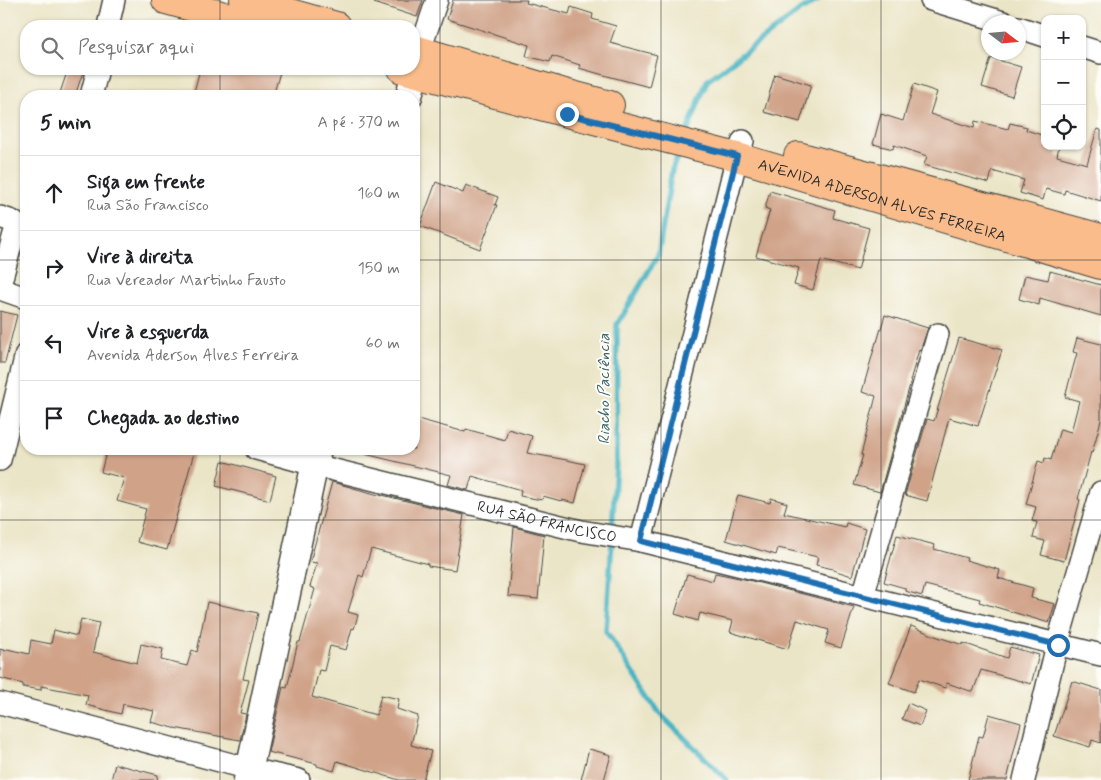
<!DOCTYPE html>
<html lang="pt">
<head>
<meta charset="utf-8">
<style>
  body { margin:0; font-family:Mynerve,sans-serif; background:#f2f2f2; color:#202124 }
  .controls { position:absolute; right:15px; top:15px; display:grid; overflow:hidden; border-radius:10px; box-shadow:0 1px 4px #0004 }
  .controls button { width:45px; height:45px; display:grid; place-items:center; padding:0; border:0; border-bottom:1px solid #e0e0e0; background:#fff; color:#202124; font:25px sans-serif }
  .compass { position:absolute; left:981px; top:15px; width:45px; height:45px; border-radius:50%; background:#fff; box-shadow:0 1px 4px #0004; rotate:106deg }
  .stop { position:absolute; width:15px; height:15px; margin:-11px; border:4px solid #1f6fb2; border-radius:50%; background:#fff }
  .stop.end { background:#1f6fb2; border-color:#fff; box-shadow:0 1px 5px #0008 }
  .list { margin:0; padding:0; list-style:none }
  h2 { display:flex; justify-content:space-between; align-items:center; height:65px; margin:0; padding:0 20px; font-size:21px }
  h2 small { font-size:16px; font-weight:400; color:#757577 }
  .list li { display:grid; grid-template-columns:32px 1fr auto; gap:15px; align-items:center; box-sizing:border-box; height:75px; padding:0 20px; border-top:1px solid #e0e0e0 }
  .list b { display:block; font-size:19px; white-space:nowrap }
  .list p { margin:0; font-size:16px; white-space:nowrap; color:#757577 }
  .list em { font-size:16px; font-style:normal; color:#757577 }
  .icon { flex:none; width:28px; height:28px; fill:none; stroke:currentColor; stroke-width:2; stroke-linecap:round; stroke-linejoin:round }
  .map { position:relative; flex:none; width:1101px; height:780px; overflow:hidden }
  .search { position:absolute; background:#fff; box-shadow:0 1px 4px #0004; left:20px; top:20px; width:400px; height:55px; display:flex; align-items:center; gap:12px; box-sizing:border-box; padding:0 18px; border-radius:20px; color:#757577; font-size:19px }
  .panel { position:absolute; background:#fff; box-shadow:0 1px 4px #0004; left:20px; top:90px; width:400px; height:365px; border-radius:20px }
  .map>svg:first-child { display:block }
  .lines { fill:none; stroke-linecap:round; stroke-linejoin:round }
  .stream { stroke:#47b4c3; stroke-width:5.5 }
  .building { fill:#d0a389 }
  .minor-casing { stroke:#484742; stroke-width:24 }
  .tertiary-casing { stroke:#484742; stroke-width:29 }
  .primary-casing { stroke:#484742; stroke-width:30 }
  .minor { stroke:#fff; stroke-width:21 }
  .tertiary { stroke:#fff; stroke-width:26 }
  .primary { stroke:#f9bc8a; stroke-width:28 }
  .route { stroke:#1f6fb2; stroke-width:6 }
  .grid { fill:none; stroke:#2b2b2b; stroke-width:1; stroke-opacity:0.55 }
  .labels { text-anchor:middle; stroke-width:4; stroke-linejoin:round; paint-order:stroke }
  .street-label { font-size:15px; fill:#2b2b2b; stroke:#fdfcf7 }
  .water-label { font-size:16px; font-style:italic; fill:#366268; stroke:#fdfcf7 }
</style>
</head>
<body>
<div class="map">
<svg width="1101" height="780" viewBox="0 0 1101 780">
  <rect width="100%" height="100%" fill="#fdfcf7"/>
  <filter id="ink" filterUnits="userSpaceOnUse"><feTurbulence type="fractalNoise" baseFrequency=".02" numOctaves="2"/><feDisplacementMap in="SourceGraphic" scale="10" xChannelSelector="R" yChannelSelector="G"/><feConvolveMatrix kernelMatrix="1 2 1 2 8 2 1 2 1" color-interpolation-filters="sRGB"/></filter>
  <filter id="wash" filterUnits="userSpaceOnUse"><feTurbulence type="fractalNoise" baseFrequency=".0096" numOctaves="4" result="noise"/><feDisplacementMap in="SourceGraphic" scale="20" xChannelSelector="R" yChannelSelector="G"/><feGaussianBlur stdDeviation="1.12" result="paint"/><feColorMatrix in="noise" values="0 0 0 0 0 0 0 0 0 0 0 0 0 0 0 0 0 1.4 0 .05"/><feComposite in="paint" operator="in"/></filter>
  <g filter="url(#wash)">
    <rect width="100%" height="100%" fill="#ebe5c7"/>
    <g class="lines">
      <path class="stream" d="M685,137L707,81L798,12L818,0
        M612,532L616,465L617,325L658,255L672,170L680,150
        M612,541L606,631L660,714L727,780"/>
    </g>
    <g id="blocks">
      <path class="building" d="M374,0H423L417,17L374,3Z
        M453,0H527L526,3L569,14L571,7L593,14L592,19L616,26L610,43L657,55L649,87L600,74L579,68L580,65L552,56L550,62L526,56L529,45L447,19Z
        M991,58L1021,67L1012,96L982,87Z
        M68,69H84L75,96H59Z
        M200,69H281L273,96H193Z
        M775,74L811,85L800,122L764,112Z
        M914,84L937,92L930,114L974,128L975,121L1008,129L1010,123L1027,127L1026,130L1045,136V146H1059L1057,156L1087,164L1097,129L1101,130V201L1065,190L1064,194L1046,189L1043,200L1020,193L1024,180L992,171L989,183L924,165L927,156L894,145L893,149L873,144L881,114L903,121Z
        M436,182L463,193L466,185L498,197L495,205H497L480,249L420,226Z
        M770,191L835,210L833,218L869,228L858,270L821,260L813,290L794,285L799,268L756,256L770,210L765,208Z
        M1050,271L1101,285V316L1040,298L1039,305L1019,299L1025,275L1048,280Z
        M0,311L17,315L5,363H0Z
        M885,315L928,328L920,351L919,350L910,381H911L880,492L854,485L863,455H861L876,396L862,392L876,342H877Z
        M959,338L1002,350L978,426L949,418L927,501L905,495L927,419L934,421Z
        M1077,338L1101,344V420L1092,453L1091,452L1078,499L1080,500L1064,561L1041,555L1045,541L1033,538L1037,522L1032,521L1036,507L1026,504L1038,461L1044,463L1045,458L1051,460L1060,429L1071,432L1079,401L1065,397L1077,353L1073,352Z
        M414,418L465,432L466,429L505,440L508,429L532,436L527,453L567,460L585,464L575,503L562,500L561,501L543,496L542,500L520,496L521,490L472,476L468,490L448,485L451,475L365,454V449H414Z
        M107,449H195L167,550L137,542L146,509L117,501L124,478L101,472Z
        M222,461L276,476L270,500L216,486Z
        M332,482L382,496V495L464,515L455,570L428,566V564L371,549L363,577L359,575L348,612L358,615L354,629L352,628L346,650L330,646L324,671L319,670L312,697L376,715L381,695L399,699L397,709L418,716L411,745L431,751L423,780H399L337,761L334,771L317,766V764L268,752L283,687L287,688L298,642H300L315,589L310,587L317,563L310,562Z
        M738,495L770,503L771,498L787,503L784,513L845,527L846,523L865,529L852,576L833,570V569L816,565L818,557L778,548L776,555L726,540Z
        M514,527L544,535L538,599L508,596Z
        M897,535L935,545L934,549L967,558L966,560L1000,570L998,578L1033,588L1031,598L1055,604L1049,623L979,602L980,599L925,585L922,596L905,591V588L884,582Z
        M715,573L744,579L854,607L841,648L825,643L829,630L797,620L788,649L730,632L733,621L700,613L698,621L675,614L687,574L713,581Z
        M207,602L258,613L243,679L249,680L240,713L246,714L240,740L174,728L151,722L154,711L123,704L121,714L86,705L88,695L41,686V690L23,687V684L0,678V649L6,651L7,649L29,654L31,640L51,644L54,630L77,636L81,619L99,623L93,652L137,663L141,644L163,649L161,660L187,666L192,650L197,652Z
        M911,626L935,636L963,645V643L1007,658L1010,647L1039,655L1031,684L981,670L973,692L947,683L945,688L919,679L914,692L889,683Z
        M1072,681L1101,690V743L1092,740L1090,747L1054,736Z
        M908,703L926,711L920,726L902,719Z
        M989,714L1021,723L1007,780H968L979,736L983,737Z
        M589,749L611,755L604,780H581Z
        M115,764L158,775L157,780H111Z"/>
    </g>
  </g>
  <g filter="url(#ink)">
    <use href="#blocks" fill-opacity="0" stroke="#484742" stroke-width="1"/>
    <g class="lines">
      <defs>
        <g id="minor">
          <path d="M931,0L1003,22"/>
          <path d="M108,26L114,0"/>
          <path d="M1018,27L1045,36"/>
          <path d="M1082,47L1101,53"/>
          <path d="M420,50L437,0"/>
          <path d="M91,96L98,69"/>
          <path d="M0,217L12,221L15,223L16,227L0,285"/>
          <path d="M0,289L26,298"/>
          <path id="s1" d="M256,449L314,465L581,531L641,541L1101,655"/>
          <path d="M0,460L26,354"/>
          <path d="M641,541L737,157L743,141"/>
          <path d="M863,596L938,334"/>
          <path d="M0,703L250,769L299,780"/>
          <path d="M1024,780L1057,645L1101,492"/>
        </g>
        <path id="tertiary" d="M409,96L420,51
          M247,780L318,449"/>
        <g id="primary">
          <path d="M166,0L261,26"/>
          <path d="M244,0L336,26"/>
          <path d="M414,49L561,92L610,105"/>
          <path id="s2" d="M402,69L567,113L737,157L1101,265"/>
          <path d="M798,156L1101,238"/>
        </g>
      </defs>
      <use href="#minor" class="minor-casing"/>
      <use href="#tertiary" class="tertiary-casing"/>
      <use href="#primary" class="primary-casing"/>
      <use href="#minor" class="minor"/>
      <use href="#tertiary" class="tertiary"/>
      <use href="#primary" class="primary"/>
    </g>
  </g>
  <g class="lines" filter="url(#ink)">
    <path class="route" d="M567,114L737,156L641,541L1058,645"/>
  </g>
  <path class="grid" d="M220,0V26M440,0V780M661,0V780M881,0V780M220,69V96M0,260H26M414,260H1101M220,449V780M0,520H1101"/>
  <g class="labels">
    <g class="street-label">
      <text dy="5" stroke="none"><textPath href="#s2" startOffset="498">AVENIDA ADERSON ALVES FERREIRA</textPath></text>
      <text dy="5" stroke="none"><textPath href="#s1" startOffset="300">RUA SÃO FRANCISCO</textPath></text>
    </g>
    <g class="water-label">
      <text transform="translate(603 389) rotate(-90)" y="6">Riacho Paciência</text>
    </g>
  </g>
</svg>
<div class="controls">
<button>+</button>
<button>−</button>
<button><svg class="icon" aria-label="locate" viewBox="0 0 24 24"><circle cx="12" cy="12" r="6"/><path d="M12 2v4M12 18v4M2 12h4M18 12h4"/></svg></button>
</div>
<svg class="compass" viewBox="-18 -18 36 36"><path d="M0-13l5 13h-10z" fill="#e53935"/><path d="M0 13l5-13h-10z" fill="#757577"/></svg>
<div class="stop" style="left:1058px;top:645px"></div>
<div class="stop end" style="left:567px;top:114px"></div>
<div class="search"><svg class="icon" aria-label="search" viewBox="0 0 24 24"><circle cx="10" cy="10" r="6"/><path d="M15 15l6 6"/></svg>Pesquisar aqui</div>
<section class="panel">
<h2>5 min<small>A pé · 370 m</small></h2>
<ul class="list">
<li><svg class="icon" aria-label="ahead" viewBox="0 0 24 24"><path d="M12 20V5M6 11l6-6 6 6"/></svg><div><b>Siga em frente</b><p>Rua São Francisco</p></div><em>160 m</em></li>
<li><svg class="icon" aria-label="right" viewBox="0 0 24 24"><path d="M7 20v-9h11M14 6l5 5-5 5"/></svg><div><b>Vire à direita</b><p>Rua Vereador Martinho Fausto</p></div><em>150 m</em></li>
<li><svg class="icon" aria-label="left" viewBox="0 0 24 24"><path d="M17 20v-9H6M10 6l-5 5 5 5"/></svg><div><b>Vire à esquerda</b><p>Avenida Aderson Alves Ferreira</p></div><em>60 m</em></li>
<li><svg class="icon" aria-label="arrive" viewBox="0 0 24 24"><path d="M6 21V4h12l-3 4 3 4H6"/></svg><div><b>Chegada ao destino</b></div></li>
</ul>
</section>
</div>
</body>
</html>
